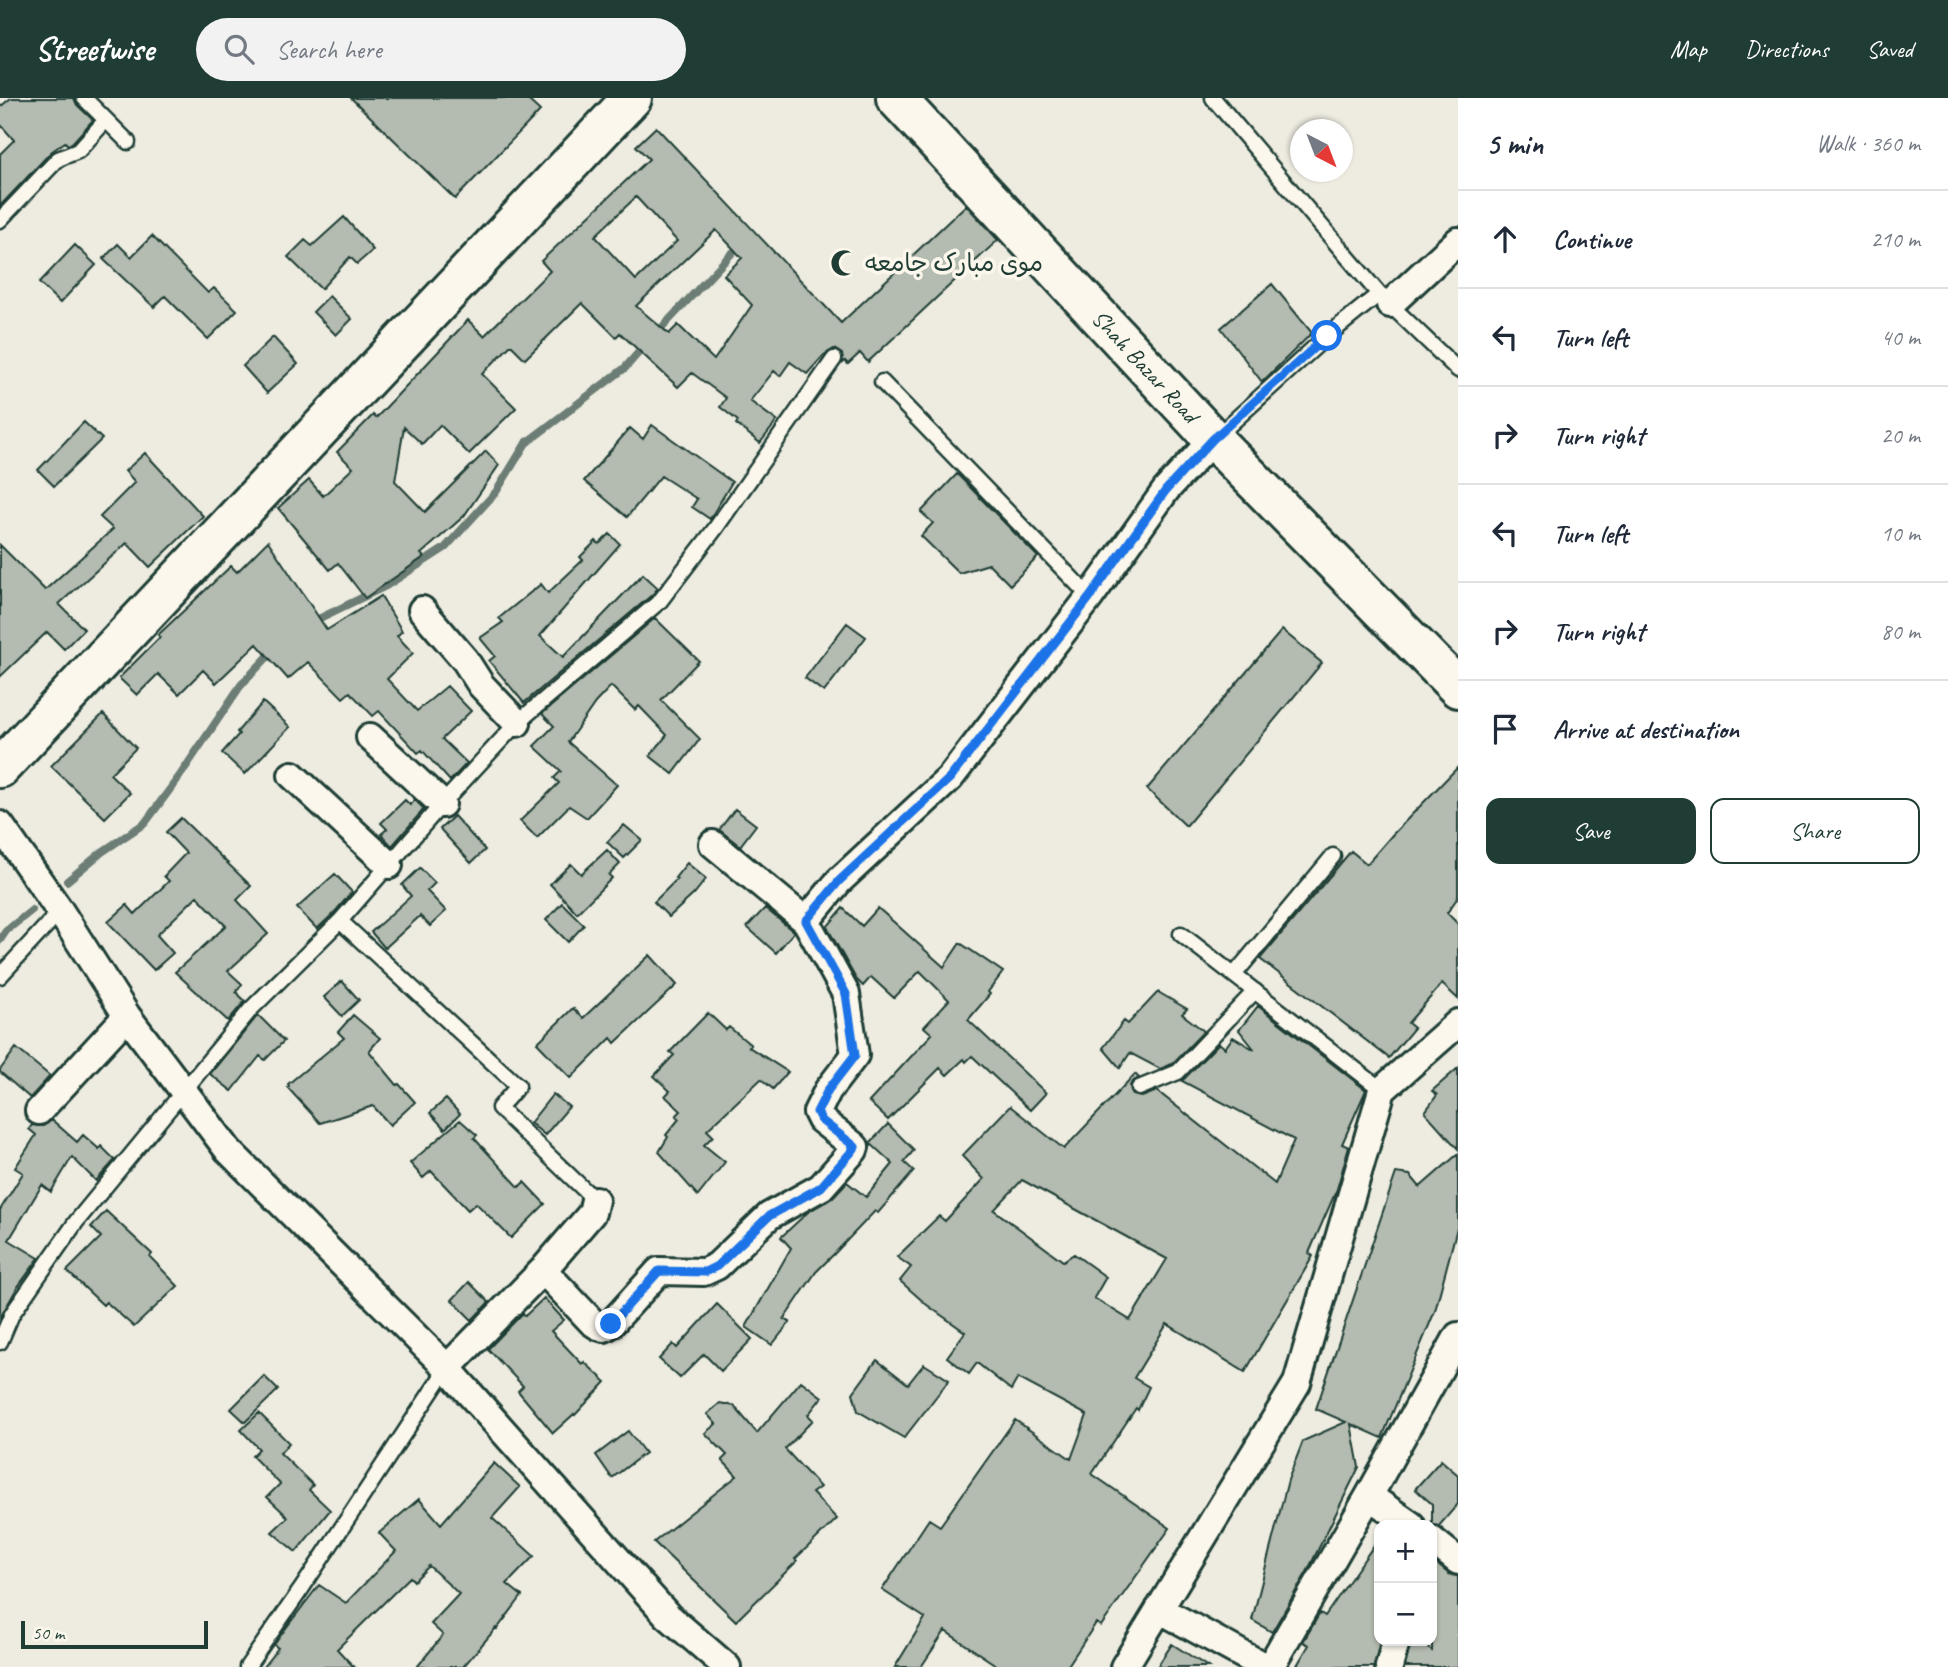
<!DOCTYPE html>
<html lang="en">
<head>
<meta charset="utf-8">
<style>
  body { margin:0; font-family:Caveat,"Playpen Sans Arabic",sans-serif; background:#f2f2f3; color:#1f2937 }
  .controls { position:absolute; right:21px; bottom:21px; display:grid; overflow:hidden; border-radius:14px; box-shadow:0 2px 5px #0004 }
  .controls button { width:63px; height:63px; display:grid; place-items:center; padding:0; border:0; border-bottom:2px solid #e0e1e3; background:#fff; color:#1f2937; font:35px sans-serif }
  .compass { position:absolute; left:1290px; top:21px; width:63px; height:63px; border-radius:50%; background:#fff; box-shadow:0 2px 5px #0004; rotate:138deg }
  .scale { position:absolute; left:21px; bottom:18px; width:187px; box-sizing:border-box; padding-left:7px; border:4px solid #1f3d34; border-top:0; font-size:19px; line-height:24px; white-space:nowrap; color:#1f3d34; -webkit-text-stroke:5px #fbf7ec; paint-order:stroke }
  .stop { position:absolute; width:21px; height:21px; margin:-16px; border:5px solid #1a73e8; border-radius:50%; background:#fff }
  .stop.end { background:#1a73e8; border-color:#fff; box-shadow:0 2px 7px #0008 }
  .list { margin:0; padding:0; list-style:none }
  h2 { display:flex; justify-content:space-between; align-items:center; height:91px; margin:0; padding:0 28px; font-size:30px }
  h2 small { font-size:23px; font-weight:400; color:#747a83 }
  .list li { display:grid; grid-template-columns:46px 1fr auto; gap:21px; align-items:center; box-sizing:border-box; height:98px; padding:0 28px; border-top:2px solid #e0e1e3 }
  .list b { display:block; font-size:26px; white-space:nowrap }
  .list em { font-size:23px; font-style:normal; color:#747a83 }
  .actions { display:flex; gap:14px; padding:21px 28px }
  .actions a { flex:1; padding:16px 0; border:2px solid #1f3d34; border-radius:14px; text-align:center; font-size:24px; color:#1f3d34 }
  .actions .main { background:#1f3d34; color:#fff }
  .icon { flex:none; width:38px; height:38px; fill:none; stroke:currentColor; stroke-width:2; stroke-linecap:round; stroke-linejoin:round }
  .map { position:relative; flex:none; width:1458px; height:1569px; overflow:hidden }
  header { display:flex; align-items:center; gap:42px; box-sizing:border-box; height:98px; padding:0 35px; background:#1f3d34; color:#fff }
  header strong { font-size:33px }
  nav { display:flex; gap:38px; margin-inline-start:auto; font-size:24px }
  .search { width:490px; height:63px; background:#f2f2f3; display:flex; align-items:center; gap:18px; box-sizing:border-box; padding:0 24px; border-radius:38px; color:#747a83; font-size:26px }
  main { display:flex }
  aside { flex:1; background:#fff }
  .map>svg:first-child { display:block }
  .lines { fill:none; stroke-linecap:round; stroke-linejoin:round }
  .stream { stroke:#6c7d74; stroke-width:8 }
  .building { fill:#b4bbb0; stroke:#1f3d34; stroke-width:2; fill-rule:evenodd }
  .lane-casing { stroke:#1f3d34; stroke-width:19 }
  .street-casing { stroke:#1f3d34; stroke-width:32 }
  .secondary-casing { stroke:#1f3d34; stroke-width:44 }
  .lane { stroke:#fbf7ec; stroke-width:14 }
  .street { stroke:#fbf7ec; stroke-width:26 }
  .secondary { stroke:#fbf7ec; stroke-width:38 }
  .route { stroke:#1a73e8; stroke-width:9 }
  .labels { text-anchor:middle; stroke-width:7; stroke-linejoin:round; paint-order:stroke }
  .poi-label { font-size:24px; fill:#1f3d34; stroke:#fbf7ec; text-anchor:start }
  .street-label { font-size:24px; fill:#1f3d34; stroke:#fbf7ec }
</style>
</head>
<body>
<header>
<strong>Streetwise</strong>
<div class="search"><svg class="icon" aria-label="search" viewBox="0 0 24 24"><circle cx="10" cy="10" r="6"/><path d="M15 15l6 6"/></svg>Search here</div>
<nav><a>Map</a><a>Directions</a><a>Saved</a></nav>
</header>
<main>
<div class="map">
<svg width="1458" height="1569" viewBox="0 0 1458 1569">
  <rect width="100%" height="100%" fill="#eeece1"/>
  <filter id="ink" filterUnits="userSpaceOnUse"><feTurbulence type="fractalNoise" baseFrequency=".0143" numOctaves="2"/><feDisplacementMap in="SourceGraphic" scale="14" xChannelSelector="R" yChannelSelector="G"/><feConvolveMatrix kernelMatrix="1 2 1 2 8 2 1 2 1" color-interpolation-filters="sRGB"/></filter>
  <g filter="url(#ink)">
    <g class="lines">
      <path class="stream" d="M655,237L732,155
        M312,524L386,488L445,450L496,394L526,345L625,270L646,246
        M67,783L102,754L145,725L179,679L241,587L274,552
        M0,842L6,833L32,812"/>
    </g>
    <path class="building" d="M11,0H74L77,7L93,22L72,45L68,47L65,44L51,54L0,108V56L14,42L0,26V9Z
      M351,0H526L540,13L455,101Z
      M656,29L841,225L966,107L998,142L868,264L860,255L848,266L845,263L843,265L842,256L834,251L824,257L807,276L790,264L780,278L774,273L750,303L777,323L760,345L736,326L738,323L720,309L726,300L692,275L678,289L620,235L616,239L582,205L525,261L511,247L482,276L516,310L469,356L440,327L422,346L404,329L395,383L425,414L486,353L499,367L464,418L421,456L424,459L365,500L338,465L330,472L278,410L309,382L323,398L353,370L337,354L373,317L376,320L468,222L484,238L550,173L541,163L649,61L636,48ZM636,99L677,143L636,182L595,138ZM716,132L742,160L724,177L752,207L714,262L678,227L669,236L636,208Z
      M344,119L373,152L357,166L350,159L321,191L288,159L305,142L312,148Z
      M152,138L208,195L214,190L237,212L208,241L165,198L154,209L103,161L118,146L131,159Z
      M75,147L96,167L60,205L39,185Z
      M1272,186L1312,235L1262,284L1221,230Z
      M329,198L352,221L336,237L313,214Z
      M273,239L298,266L267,295L243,268Z
      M84,324L102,341L54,388L38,372Z
      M652,327L732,384L710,421L692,409L697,401L661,378L627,419L584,383L630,330L643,341Z
      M145,355L203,418L150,469L127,445L59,506L84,531L64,551L47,534L0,579V447L45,492L113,431L100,419L135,384L125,373Z
      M957,376L1038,459L1010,487L989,466L959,475L921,438L933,425L921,414Z
      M610,436L620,446L540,538L563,559L643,476L658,490L653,496L524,605L489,563L495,558L480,540L503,524L499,520L541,486L548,495L583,462L580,459L596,443L599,446Z
      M268,443L327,532L381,498L402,533L397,538L413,555L387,581L417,613L447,588L471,613L442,641L467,665L450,683L422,652L418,655L379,613L373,618L350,594L343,600L308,564L288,581L257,546L216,585L203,572L179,596L158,576L137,597L119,580L160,539L158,537L231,468L237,474Z
      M655,520L699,563L661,602L700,641L673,676L650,658L667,637L639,608L635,612L611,588L595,605L568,644L617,687L587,720L569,708L537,740L520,723L559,685L554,680L561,673L534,648L554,628L542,616Z
      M847,525L866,539L824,594L805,580Z
      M1282,532L1322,565L1186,728L1147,691Z
      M263,604L290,629L245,676L222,655L239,636L237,634Z
      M103,616L136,650L110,676L130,695L105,720L51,668Z
      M1458,669V799L1447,815L1458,826V901L1442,886L1408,925L1414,930L1389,960L1260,861L1351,753L1367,766L1393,736Z
      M405,702L410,707L415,702L424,711L392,748L381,736L387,731L381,725Z
      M735,711L756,727L740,748L719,732Z
      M454,718L485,752L471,765L440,731Z
      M181,720L251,788L237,802L268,836L228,873L242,886L236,894L245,903L228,923L175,874L226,828L197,798L157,837L173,855L154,872L108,824L127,807L135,816L169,783L164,778L186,755L166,734Z
      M624,727L642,742L624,760L607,744Z
      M607,752L620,766L609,777L612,780L577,815L550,786L571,766L581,776Z
      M687,765L706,781L694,796L669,819L654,804L677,781L675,780Z
      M420,770L435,785L427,793L446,813L430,828L420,818L385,850L371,834L411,798L402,787Z
      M335,776L352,794L334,815L317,831L297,810Z
      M562,805L584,827L568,844L546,822Z
      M765,810L794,834L776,855L747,829Z
      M843,810L862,828L878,810L944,869L960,845L1003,874L988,894L990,896L968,922L1046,995L1030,1012L972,958L966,964L964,961L947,977L940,970L888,1022L869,1004L932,936L924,929L949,902L920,873L894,900L871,879L863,888L856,881L827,829Z
      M650,857L677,887L615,945L611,940L571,980L537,945L573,910L583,920Z
      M342,883L359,902L342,918L324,899Z
      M1158,894L1187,911L1182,916L1204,933L1172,966L1160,971L1130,955L1120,970L1103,950L1124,923L1128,926Z
      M1258,908L1366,992L1342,1046L1349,1049L1337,1091L1309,1155L1313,1158L1245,1274L1167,1226L1134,1280L1149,1289L1138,1312L1136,1310L1092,1376L1170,1430L1101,1528L1096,1525L1067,1569H999L945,1533L921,1569H895L925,1520L882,1492L929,1421L940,1428L1015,1322L1071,1361L1087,1317L1018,1280L1011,1292L977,1265L969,1276L947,1259L965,1234L927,1207L900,1183L911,1169L897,1159L939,1118L945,1123L984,1081L962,1058L1010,1008L1064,1051L1135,976L1139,980L1132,984L1130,988L1133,997L1142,999L1157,993L1275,1086L1294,1042L1182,983L1219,945L1225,950L1233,939L1255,952L1239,932ZM1022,1082L1167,1161L1130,1222L1094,1200L1106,1179L1074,1156L1063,1163L994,1112Z
      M708,915L726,932L729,929L751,947L749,949L788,974L773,991L761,981L707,1032L713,1038L704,1047L725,1064L698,1098L659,1054L668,1039L666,1037L679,1021L676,1018L681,1013L665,998L670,993L654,978L674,957L670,954Z
      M258,917L284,943L265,962L260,958L232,993L210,976Z
      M353,917L380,940L369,953L397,987L399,986L415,1004L390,1027L373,1008L320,1025L287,989L289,988L288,986L344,940L338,934Z
      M16,950L50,978L30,1000L0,974V972Z
      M1458,970V1051L1425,1014L1437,997L1432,993Z
      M553,996L569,1009L545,1037L530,1025Z
      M446,1001L460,1016L445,1031L430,1015Z
      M52,1022L77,1044L83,1037L99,1051L101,1048L115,1062L96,1083L72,1059L51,1094L42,1087L9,1142L39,1160L17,1190L0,1220V1112L23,1075L15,1070L36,1037L29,1031L32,1027L43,1028Z
      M460,1022L477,1037L474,1040L519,1089L524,1084L545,1106L511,1140L476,1105L468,1112L431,1073L423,1080L410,1065Z
      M888,1026L914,1052L904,1064L914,1073L878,1115L875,1113L835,1155L816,1174L784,1221L790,1224L772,1247L746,1229L791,1150L781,1139L808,1114L832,1100L847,1084L866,1099L893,1066L870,1045Z
      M1458,1056V1126L1435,1213L1382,1340L1351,1326L1359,1369L1307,1474L1272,1534L1252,1522L1288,1382L1303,1343L1346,1324L1316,1311L1396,1075L1410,1077L1420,1089Z
      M106,1113L152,1156L150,1159L178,1188L134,1229L106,1204L103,1207L67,1173L101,1139L91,1129Z
      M469,1184L489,1204L472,1222L452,1202Z
      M544,1200L564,1222L551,1233L582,1266L584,1264L606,1284L575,1317L574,1316L553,1335L518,1293L523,1288L488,1251L523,1215L525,1218Z
      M717,1206L752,1241L721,1273L704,1256L680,1280L659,1261L673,1246L677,1250Z
      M877,1262L908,1286L924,1266L949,1282L904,1340L858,1313L853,1295Z
      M264,1278L278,1292L245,1324L231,1311Z
      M801,1283L822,1299L808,1317L813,1322L785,1351L820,1389L812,1395L837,1421L795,1461L797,1463L736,1523L654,1444L737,1378L722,1362L727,1357L705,1335L716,1326L707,1316L720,1305L734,1308L757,1335Z
      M259,1315L289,1345L280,1355L313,1387L309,1392L330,1412L296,1454L272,1434L288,1419L267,1399L280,1386L252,1358L259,1351L241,1332Z
      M628,1333L645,1355L612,1380L596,1357Z
      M1441,1362L1458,1377V1406L1439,1428L1432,1427V1406L1415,1391Z
      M494,1365L520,1389L492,1420L534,1458L507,1486L522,1498L497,1531L496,1530L463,1569H417L443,1537L431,1526L459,1496L429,1468L414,1483L410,1479L337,1551L354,1569H263L278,1550L274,1547L286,1530L319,1487L346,1505L396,1453L379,1435L419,1401L441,1426Z
      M1379,1440L1380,1543L1374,1569H1296L1309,1547L1303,1544L1320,1515L1325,1518Z
      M1432,1462L1449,1476L1458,1478V1569H1405L1411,1543H1417L1432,1553Z
      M1172,1546L1208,1569H1157Z"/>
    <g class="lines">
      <defs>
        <path id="lane" d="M84,0L128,44
          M1213,0L1379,196L1458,272
          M0,122L58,61L78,53L106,22
          M882,284L1090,499
          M1215,340L1327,238L1379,196
          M340,823L518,988L499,1010L595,1102
          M1181,836L1382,992
          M1234,877L1333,758
          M0,878L60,813
          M1139,990L1178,974L1255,893
          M0,1244L12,1216L76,1124L251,911L340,823L442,706L517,625L660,503L715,431L834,261
          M247,1569L302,1490L447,1270"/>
        <path id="street" d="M1390,206L1458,143
          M422,512L465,562L481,587L517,625
          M370,639L442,706
          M292,677L389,767
          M0,727L60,813L127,918L228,1052L447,1270L668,1518L727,1569
          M713,746L806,823
          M39,1013L127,918
          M543,1172L592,1224L598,1228L604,1230L611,1226L659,1173L704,1174L717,1168L769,1118L821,1089L854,1052L855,1049L853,1047L821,1022L817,1014L828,992L855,957L846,896L806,823L839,783L950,680L1090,499L1166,392L1213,341
          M447,1270L543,1172L592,1115L595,1102
          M1369,1398L1411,1427
          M1432,1442L1458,1463
          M1159,1511L1265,1569
          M1124,1569L1297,1285L1382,992L1458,925
          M1270,1569L1369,1398L1458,1238
          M1389,1569L1396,1543"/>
        <g id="secondary">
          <path id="s1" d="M896,0L1213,341L1458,590"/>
          <path d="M0,670L632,0"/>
        </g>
      </defs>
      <use href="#lane" class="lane-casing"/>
      <use href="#street" class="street-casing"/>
      <use href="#secondary" class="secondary-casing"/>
      <use href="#lane" class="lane"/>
      <use href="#street" class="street"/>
      <use href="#secondary" class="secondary"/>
    </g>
  </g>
  <g class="lines" filter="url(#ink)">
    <path class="route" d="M611,1226L659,1173L705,1174L717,1168L769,1118L821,1089L853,1052L855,1049L853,1047L821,1022L817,1014L828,992L855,957L846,896L806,823L839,783L950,680L1090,499L1166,392L1213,341L1327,238"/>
  </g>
  <defs>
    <symbol id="mosque-bare" viewBox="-9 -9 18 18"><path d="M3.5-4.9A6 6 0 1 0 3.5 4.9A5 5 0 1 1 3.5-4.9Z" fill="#1f3d34" stroke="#fbf7ec" stroke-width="2.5" paint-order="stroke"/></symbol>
  </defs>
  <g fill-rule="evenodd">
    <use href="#mosque-bare" x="825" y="146" width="38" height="38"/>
  </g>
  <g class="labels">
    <g class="poi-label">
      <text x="865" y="173">موی مبارک جامعه</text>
    </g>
    <g class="street-label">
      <text dy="8" stroke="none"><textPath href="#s1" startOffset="366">Shah Bazar Road</textPath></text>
    </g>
  </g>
</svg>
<div class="controls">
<button>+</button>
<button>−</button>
</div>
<svg class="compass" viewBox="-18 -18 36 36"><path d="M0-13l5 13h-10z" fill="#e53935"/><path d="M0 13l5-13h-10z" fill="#747a83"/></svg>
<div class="scale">50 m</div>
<div class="stop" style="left:1327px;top:238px"></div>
<div class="stop end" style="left:611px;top:1226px"></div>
</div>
<aside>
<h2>5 min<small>Walk · 360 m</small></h2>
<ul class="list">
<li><svg class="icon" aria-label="ahead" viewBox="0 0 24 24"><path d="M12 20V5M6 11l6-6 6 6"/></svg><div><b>Continue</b></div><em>210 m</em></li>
<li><svg class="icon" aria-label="left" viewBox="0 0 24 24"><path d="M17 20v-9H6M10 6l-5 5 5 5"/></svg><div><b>Turn left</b></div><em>40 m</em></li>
<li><svg class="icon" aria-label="right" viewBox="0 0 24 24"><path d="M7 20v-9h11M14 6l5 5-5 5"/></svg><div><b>Turn right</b></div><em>20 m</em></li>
<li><svg class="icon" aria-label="left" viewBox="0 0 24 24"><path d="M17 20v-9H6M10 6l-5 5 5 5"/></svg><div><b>Turn left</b></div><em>10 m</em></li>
<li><svg class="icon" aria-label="right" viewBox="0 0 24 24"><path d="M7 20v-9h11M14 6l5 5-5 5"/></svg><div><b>Turn right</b></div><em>80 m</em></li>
<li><svg class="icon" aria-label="arrive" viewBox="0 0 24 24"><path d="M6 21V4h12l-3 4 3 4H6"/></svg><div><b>Arrive at destination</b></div></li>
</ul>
<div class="actions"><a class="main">Save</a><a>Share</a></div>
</aside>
</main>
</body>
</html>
